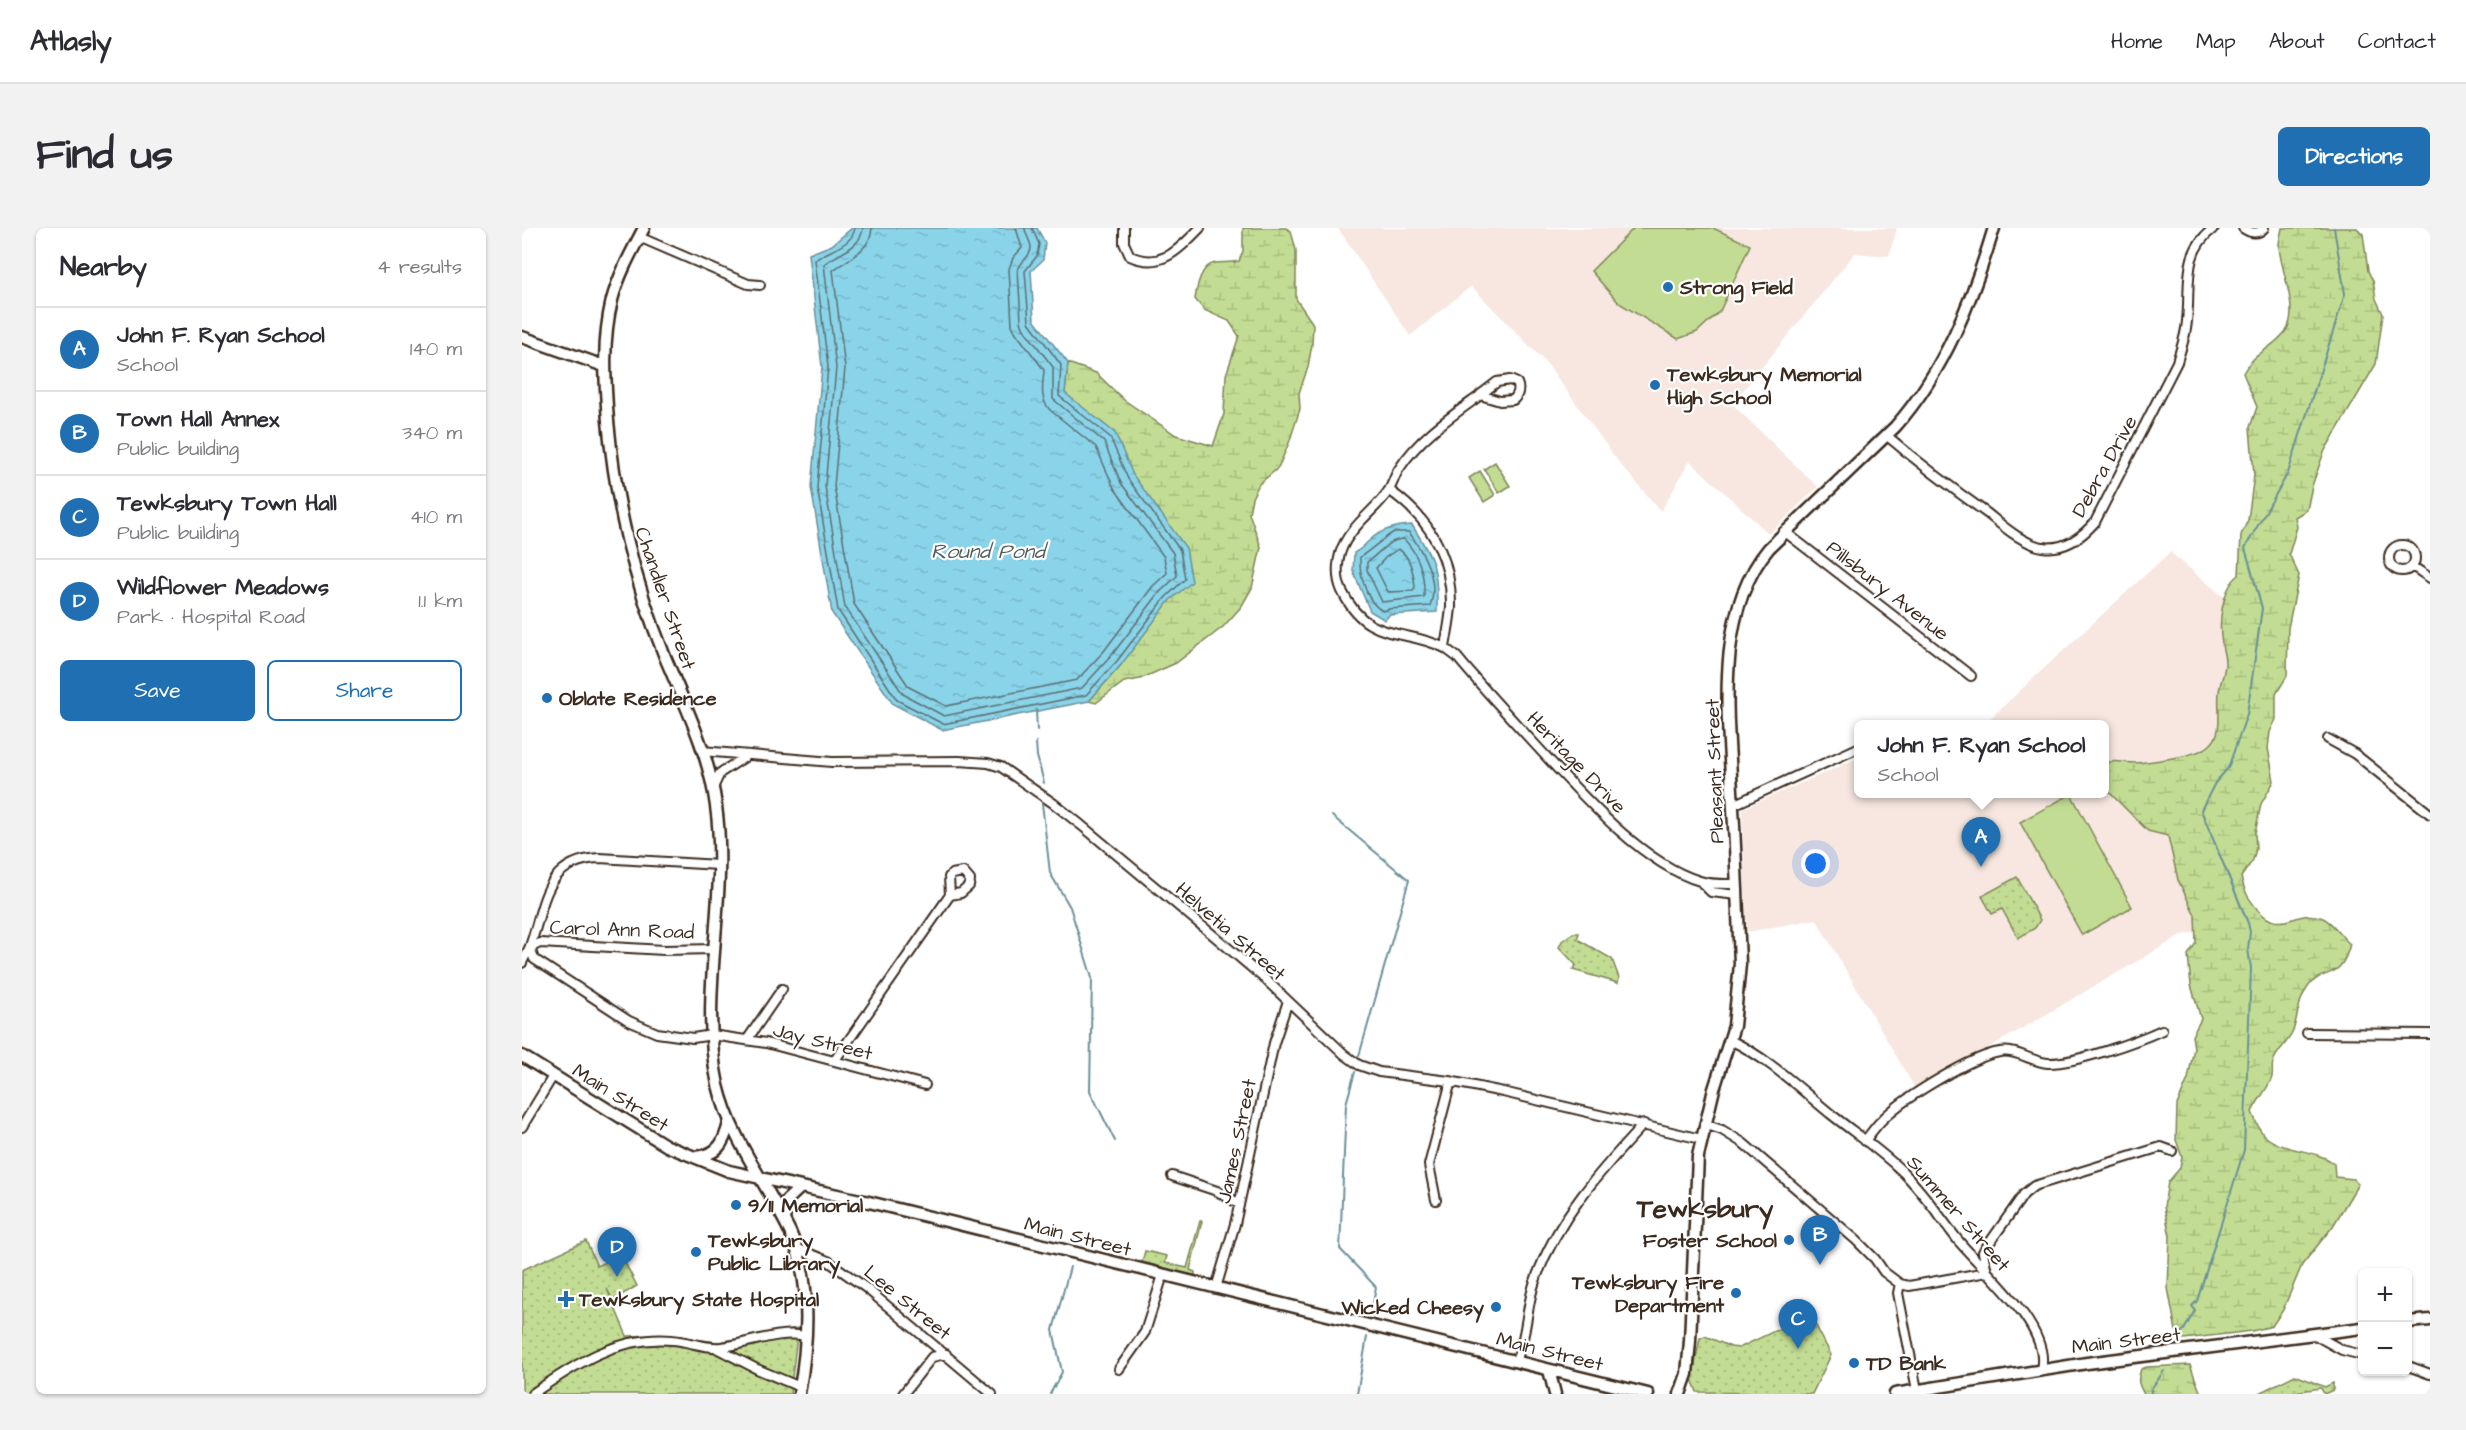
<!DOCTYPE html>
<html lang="en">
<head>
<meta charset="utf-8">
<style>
  body { margin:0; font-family:"Architects Daughter",sans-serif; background:#f2f2f3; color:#2b2b33 }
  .controls { position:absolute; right:18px; bottom:18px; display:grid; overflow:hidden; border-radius:9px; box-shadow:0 2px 4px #0004 }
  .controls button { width:54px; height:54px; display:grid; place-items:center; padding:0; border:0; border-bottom:2px solid #e1e1e2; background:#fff; color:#2b2b33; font:30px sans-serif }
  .you { position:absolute; left:1294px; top:636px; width:21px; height:21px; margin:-15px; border:4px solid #fff; border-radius:50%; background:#1a73e8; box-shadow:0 0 0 9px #1a73e833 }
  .badge { display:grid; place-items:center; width:39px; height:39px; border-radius:50%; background:#1f6fb2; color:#fff; font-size:20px; font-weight:700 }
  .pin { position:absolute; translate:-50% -50px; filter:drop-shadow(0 2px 3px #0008) }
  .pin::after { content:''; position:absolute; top:32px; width:21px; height:18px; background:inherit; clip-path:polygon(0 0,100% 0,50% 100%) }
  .popup { position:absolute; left:1332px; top:492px; width:255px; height:78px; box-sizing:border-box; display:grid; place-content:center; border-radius:9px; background:#fff; filter:drop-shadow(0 2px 4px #0005); font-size:20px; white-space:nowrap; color:#7c7c81 }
  .popup b { font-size:22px; color:#2b2b33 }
  .popup::after { content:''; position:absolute; left:50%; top:100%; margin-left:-12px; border:12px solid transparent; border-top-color:#fff }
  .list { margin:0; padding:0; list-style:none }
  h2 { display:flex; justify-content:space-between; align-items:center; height:78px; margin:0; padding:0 24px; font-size:26px }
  h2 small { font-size:20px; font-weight:400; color:#7c7c81 }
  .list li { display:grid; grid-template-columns:39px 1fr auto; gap:18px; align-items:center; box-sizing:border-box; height:84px; padding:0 24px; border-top:2px solid #e1e1e2 }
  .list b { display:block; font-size:22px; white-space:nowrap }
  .list p { margin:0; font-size:20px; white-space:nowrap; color:#7c7c81 }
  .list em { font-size:20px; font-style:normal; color:#7c7c81 }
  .actions { display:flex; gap:12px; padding:18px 24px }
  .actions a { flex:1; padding:14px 0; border:2px solid #1f6fb2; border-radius:9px; text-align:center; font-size:21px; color:#1f6fb2 }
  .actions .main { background:#1f6fb2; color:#fff }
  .map { position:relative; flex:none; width:1908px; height:1166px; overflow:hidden; border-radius:9px }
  header { display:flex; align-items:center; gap:36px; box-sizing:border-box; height:84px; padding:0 30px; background:#fff; border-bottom:2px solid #e1e1e2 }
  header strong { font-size:28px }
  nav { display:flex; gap:33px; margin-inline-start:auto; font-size:21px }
  .intro { display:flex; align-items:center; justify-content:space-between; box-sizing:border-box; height:144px; padding:0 36px }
  h1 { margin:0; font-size:42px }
  .button { padding:15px 27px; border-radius:9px; background:#1f6fb2; color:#fff; font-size:21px; font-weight:700 }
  main { display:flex; gap:36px; padding:0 36px }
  aside { flex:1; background:#fff; border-radius:9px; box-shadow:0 2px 4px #0004 }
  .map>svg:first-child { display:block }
  .built { fill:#f7e7e0 }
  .green { fill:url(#green-dots); stroke:#7e8458; stroke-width:1.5 }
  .wetland { fill:url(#wetland-marsh); stroke:#7e8458; stroke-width:1.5 }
  .pitch { fill:#c2dd93; stroke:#7e8458; stroke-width:1.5 }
  .water { fill:url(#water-ripples); stroke:#6a9098; stroke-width:1.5 }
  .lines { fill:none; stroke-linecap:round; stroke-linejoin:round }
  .shore { stroke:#5b6e70; stroke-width:1.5 }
  .stream { stroke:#6a9098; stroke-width:2 }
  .street-casing { stroke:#3b2a1e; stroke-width:12 }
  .secondary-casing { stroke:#3b2a1e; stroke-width:15 }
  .street { stroke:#fff; stroke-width:8 }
  .secondary { stroke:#fff; stroke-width:10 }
  .poi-dot { fill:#1f6fb2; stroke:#fff; stroke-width:2 }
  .labels { text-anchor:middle; stroke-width:4.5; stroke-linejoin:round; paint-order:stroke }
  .poi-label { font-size:20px; font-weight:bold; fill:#3b2a1e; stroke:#fff; text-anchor:start }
  .street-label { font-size:20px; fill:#3b2a1e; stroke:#fff }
  .water-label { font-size:21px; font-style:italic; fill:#535d5b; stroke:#fff }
  .district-label { font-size:26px; font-weight:bold; fill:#3b2a1e; stroke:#fff }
</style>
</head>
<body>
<header>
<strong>Atlasly</strong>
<nav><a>Home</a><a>Map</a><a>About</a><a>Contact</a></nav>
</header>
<div class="intro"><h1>Find us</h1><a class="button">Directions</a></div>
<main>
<aside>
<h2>Nearby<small>4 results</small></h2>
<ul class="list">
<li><span class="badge">A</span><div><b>John F. Ryan School</b><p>School</p></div><em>140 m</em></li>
<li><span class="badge">B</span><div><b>Town Hall Annex</b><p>Public building</p></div><em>340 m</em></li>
<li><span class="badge">C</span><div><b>Tewksbury Town Hall</b><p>Public building</p></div><em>410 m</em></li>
<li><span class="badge">D</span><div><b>Wildflower Meadows</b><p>Park · Hospital Road</p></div><em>1.1 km</em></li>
</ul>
<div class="actions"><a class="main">Save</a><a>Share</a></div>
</aside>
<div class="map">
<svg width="1908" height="1166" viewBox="0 0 1908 1166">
  <defs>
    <pattern id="green-dots" width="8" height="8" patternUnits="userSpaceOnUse" patternTransform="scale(1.5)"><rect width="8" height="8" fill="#c2dd93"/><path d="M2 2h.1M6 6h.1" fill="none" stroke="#a8be7e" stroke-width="1.8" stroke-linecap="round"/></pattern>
    <pattern id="wetland-marsh" width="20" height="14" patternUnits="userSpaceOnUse" patternTransform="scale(1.5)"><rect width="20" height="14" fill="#c2dd93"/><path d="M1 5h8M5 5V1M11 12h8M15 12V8" fill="none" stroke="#a8be7e"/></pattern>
    <pattern id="water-ripples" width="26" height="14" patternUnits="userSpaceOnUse" patternTransform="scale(1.5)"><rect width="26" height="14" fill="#8ad4ea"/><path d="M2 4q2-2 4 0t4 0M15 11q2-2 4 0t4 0" fill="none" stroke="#78b6c8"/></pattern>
  </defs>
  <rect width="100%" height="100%" fill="#fff"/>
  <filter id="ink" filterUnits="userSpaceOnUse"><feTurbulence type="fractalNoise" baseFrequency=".0167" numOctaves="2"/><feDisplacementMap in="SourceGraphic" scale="12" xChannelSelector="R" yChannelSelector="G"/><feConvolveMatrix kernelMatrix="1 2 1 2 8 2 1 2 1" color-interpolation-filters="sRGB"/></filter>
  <g filter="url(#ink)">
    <path class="built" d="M816,0H1375L1367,28L1333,25L1210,176L1296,259L1247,306L1168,233L1139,283L1098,236L1026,137L949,58L888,108Z
      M1648,324L1733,395L1712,499L1721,695L1660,707L1482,811L1393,860L1294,691L1225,704L1220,581L1336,530V566H1582V496H1462Z"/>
    <path class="green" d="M1495,649L1518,692L1513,700L1496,710L1480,681L1470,686L1460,668Z
      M1051,705H1057L1055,711L1090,731L1097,750L1096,755L1051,742L1054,737L1037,719L1040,713Z
      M678,993H680L668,1042L673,1044V1048L620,1034L623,1023L645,1028L643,1035L665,1040Z
      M64,1013L75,1038L99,1027L115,1058L91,1072L85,1061L105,1108L136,1107L196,1114L276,1100L268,1166H0V1042Z
      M1288,1086L1309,1127L1290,1166L1175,1164L1170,1151L1178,1110L1183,1108L1209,1119L1217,1120Z
      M1773,1147L1803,1159L1811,1155V1162L1802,1166L1799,1160L1759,1166H1735Z"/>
    <path class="wetland" d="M721,0H764L769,3L774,22V71L791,96L790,116L786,139L777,165L778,181L767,215L756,240L737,256L730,270L727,285L739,319L730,360L719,379L701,399L654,435L618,451L602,454L574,475L567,473L599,437L543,165L546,135L574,145L602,172L654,207L691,218L702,186L704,147L717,108L707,93L682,82L673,71C675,59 678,38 693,35C701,34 709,35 717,33L721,23Z
      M1760,0H1835L1841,6L1846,43L1851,53L1854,71L1861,86L1854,136L1802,224L1790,258L1785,282L1773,289L1775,299L1767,326L1777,347L1766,400L1765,448L1754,466V491L1748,504L1746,520L1752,553L1739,576L1733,605L1734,621L1731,632L1719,649C1723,665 1726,670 1736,682C1759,709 1775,679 1801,690C1812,695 1819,709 1828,716C1818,756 1801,738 1786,759C1776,772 1776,788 1771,803C1767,814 1755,822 1751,834C1749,840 1752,847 1749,852C1744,863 1735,873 1730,884C1733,891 1737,904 1744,909C1763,924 1792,921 1812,935L1813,949L1831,951L1836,956L1811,998L1780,1037L1761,1082L1750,1098L1730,1103L1662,1111L1654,1103L1646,1060L1648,1008L1642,979L1646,954L1658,940L1660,929L1654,912L1655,877L1666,851L1672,820L1670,808L1679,791L1669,757L1666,727L1674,715L1673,687L1656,652L1646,608L1626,603L1584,561L1582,558V536C1593,531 1601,535 1613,535C1629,534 1677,528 1688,517C1702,505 1695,480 1697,464C1698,454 1704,443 1703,433C1703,427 1700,421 1700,415C1696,394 1700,360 1717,347L1719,307L1726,292L1732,247L1728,199L1735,179L1721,145C1732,124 1749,122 1763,104C1779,83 1758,42 1757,18C1757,12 1759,6 1760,0Z
      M1668,1137L1679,1166H1622C1616,1156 1615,1152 1619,1141L1625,1139Z"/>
    <path class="pitch" d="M1112,0H1191L1228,17L1198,83L1175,104L1156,111L1097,75L1069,43Z
      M973,234L988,258L977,265L962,241Z
      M958,243L973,267L962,274L947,250Z
      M1549,566L1610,679L1560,707L1498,594Z"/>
    <path class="water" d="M330,0H515L523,15L521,32L509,43L512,92L546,135L543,165L593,205L611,247L664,320L670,354L648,372L599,437L567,473L420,502L371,476L310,385L289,259L300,139L287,26L310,17Z
      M890,297C913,333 916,341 915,384L867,387L863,392L848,383L831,343L832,325C840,321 842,317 848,312C860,301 874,298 890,297Z"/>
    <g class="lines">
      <path class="shore" d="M333,0C330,19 305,22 293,32L306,139L295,259L316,382L375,472L421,496L564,467L595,433L644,369L663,351L658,322L606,251L588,209L537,168L539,137L507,94L503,43L515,28L517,16L510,0
        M341,0C339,21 314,26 302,36L314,140L303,258L323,379L381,466L422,488L560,460L589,428L638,364L655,348L651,325L599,255L582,214L531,171V139L501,100L499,93L496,42C498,33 509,29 509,20C509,13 503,7 503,0
        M350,0C349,22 326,31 311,42L323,140L312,258L332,376L387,459L424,478L555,452L582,423L631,358L645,345L642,329L592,260L574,219L528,182C517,170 521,157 522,142L494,105L490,97L487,41L491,30L500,20L494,0
        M872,304H887C901,324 918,353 908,378L867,381L861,383C845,376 837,346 838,329C850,321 859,312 872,304Z
        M882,311C897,327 903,347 902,369L860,374L845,342V334C857,326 866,311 882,311Z
        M876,321C889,328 892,347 893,360L891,363L866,364L854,340L864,329Z"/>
      <path class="stream" d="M514,482L515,502
        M514,514L515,528L522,555
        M520,575L528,645L548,679L570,750L568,863L593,913
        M810,588L887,652L837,828
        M833,844L824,876L818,1021L854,1059L849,1087
        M1649,1113L1662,1102L1673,1082L1670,1078L1675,1073L1722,922L1729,740L1726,721L1728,704L1726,695L1679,582L1693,555L1706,540L1725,486L1740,380L1723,320L1766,245L1823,66L1812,0
        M528,1166L540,1144L531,1102L548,1039
        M835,1166L845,1109
        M1629,1166V1161L1642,1143"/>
      <defs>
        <path id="street" d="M602,0V15L608,28C640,42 657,21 678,0
          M1721,0C1728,5 1736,7 1742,0
          M117,9L226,56L238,57
          M988,152L995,155C998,161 996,168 991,172L978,173L958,167L975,154Z
          M1364,207C1397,235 1431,261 1466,286C1481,298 1501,316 1521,319C1542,322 1560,309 1573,294L1655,134C1659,120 1664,108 1665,93C1669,58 1659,24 1692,0
          M867,262C871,255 873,247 877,241C897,210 927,190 956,169
          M1262,303L1449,448
          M1867 330a13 13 0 1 1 26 0a13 13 0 1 1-26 0Z
          M1890,338L1908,350
          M923,420C880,399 846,416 820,363C813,348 815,328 823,314C834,293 855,281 867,262C907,290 930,329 929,379C928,393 925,406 923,420L935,429C958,457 983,484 1008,511C1051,557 1117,635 1178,653C1190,657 1203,656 1215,656
          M1806,511L1833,526L1908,586
          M180,523L310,534L437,533L466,535L479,539L531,575L559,597L691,707L744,752L822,826L837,837L857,844L927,853L981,864L1179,911
          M191,560L198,545L226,527
          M1211,577L1336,520
          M1180,655L1189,664L1215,667
          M193,721L142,722L18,715L8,720L12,731L107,793L135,805L171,810L190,807L244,815L403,857
          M0,735C2,729 6,724 8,718C23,677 21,633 77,630L197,637
          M1785,805L1908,806
          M225,812L260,761
          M1208,812C1246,830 1278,861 1310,887C1334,906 1359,923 1381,944C1402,965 1418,989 1435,1011C1459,1041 1530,1099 1519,1141
          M313,832L428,667L439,665L447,658L448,652L441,644L430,646L427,649L428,667
          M1182,896L1200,902L1221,915L1334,1012L1353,1031L1362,1044L1378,1056L1376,1065L1395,1162
          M0,899L31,848
          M1343,913C1349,905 1355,896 1363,889C1384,869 1450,828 1478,824C1494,821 1510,834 1526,835C1552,836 1616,813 1640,802
          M650,948L695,963L717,976
          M914,972L907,937L929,853
          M274,1020L306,1033L344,1060L470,1166
          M1378,1056L1387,1058L1465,1044L1461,1024L1502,966L1512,958L1639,919L1650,923
          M694,1060L713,996L752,815L766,773
          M1793,1107L1820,1122L1840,1127
          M194,1120L235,1141L278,1159
          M994,1133C1005,1109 1004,1079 1013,1053C1035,991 1078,943 1122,896
          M1886,1138L1908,1146
          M597,1141L623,1104L641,1047
          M10,1166C52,1137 96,1107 150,1112C167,1113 183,1121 200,1119C227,1116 256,1102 283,1108
          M381,1166L410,1129L424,1126"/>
        <path id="secondary" d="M122,0C110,23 97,46 90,72C80,113 83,152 86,193C94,277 111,350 143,429C163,477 187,525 194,578C207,670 176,766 196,857C209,912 244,954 268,1004C291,1052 286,1115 277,1166
          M0,109L82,138
          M0,828L145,918L207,943L347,974L1126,1166
          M173,929C196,927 202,915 207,895
          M262,992L265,972L279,959
          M1886,1094L1908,1092
          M1027,1142L1033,1166
          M1158,1166L1165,1146L1168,1113L1176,928L1192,861L1212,798L1218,736C1216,684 1214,632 1211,580C1207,497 1190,388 1247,320L1373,199C1422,144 1451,70 1472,0
          M1373,1166L1565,1135L1840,1100"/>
      </defs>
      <use href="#street" class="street-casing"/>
      <use href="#secondary" class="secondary-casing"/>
      <use href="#street" class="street"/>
      <use href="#secondary" class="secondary"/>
    </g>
  </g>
  <g class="poi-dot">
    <circle cx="1146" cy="59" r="6"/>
    <circle cx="1133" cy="157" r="6"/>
    <circle cx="25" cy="470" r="6"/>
    <circle cx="214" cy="977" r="6"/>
    <circle cx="1267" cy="1012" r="6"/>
    <circle cx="174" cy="1024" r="6"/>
    <circle cx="1214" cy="1065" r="6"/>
    <path d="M41 1062h6v6h6v6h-6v6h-6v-6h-6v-6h6z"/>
    <circle cx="974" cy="1079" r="6"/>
    <circle cx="1332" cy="1135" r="6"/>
  </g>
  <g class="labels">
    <g class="poi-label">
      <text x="1158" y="66">Strong Field</text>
      <text x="1145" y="153">Tewksbury Memorial<tspan x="1145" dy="23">High School</tspan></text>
      <text x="37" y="477">Oblate Residence</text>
      <text x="226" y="984">9/11 Memorial</text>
      <text x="186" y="1019">Tewksbury<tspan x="186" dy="23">Public Library</tspan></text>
      <text x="1255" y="1019" text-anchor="end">Foster School</text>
      <text x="1202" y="1061" text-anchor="end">Tewksbury Fire<tspan x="1202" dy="23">Department</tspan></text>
      <text x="57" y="1078">Tewksbury State Hospital</text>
      <text x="962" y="1086" text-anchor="end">Wicked Cheesy</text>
      <text x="1344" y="1142">TD Bank</text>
    </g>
    <g class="street-label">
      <text transform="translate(1582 238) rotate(-61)" y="7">Debra Drive</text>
      <text transform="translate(1366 362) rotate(38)" y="7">Pillsbury Avenue</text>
      <text transform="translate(144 370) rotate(71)" y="7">Chandler Street</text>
      <text transform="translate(1055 534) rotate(46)" y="7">Heritage Drive</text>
      <text transform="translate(1192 543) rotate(-92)" y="7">Pleasant Street</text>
      <text transform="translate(100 701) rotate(2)" y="7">Carol Ann Road</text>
      <text transform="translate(709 703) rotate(41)" y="7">Helvetia Street</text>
      <text transform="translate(301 813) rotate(14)" y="7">Jay Street</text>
      <text transform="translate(99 869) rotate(32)" y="7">Main Street</text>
      <text transform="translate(714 913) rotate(-78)" y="7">James Street</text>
      <text transform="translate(1437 985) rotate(49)" y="7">Summer Street</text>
      <text transform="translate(556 1008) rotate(14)" y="7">Main Street</text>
      <text transform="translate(386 1074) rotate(39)" y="7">Lee Street</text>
      <text transform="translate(1604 1112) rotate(-7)" y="7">Main Street</text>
      <text transform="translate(1028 1123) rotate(14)" y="7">Main Street</text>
    </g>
    <g class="water-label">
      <text x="466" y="330">Round Pond</text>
    </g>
    <g class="district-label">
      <text x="1183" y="989">Tewksbury</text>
    </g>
  </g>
</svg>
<div class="controls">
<button>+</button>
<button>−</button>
</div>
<div class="you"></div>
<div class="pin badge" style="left:1459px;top:639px">A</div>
<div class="popup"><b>John F. Ryan School</b>School</div>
<div class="pin badge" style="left:1298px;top:1037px">B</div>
<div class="pin badge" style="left:1276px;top:1121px">C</div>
<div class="pin badge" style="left:95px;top:1049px">D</div>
</div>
</main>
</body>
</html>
